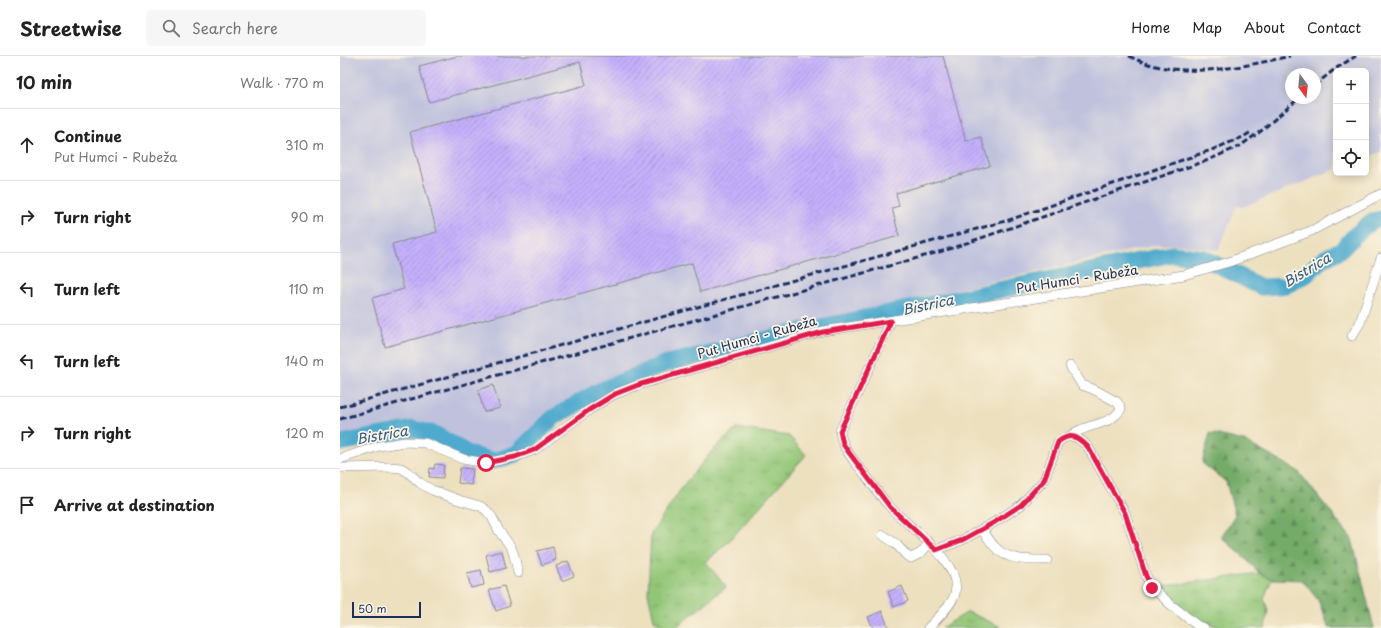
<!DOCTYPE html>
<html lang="en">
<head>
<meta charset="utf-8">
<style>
  body { margin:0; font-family:"Playpen Sans",sans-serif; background:#f6f6f6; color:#222 }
  .controls { position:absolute; right:12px; top:12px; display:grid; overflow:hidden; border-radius:6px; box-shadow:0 2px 10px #0003 }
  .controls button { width:36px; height:36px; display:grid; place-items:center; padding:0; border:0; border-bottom:1px solid #e0e0e0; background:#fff; color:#222; font:20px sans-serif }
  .compass { position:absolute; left:945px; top:12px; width:36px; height:36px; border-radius:50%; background:#fff; box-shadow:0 2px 10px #0003; rotate:165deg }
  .scale { position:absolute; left:12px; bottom:10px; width:69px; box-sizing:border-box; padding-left:4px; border:2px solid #1b2f5e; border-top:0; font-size:11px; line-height:14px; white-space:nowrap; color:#1b2f5e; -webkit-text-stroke:3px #fcf5e5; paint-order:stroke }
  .stop { position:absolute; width:12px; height:12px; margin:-9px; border:3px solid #e11d48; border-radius:50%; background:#fff }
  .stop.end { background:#e11d48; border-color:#fff; box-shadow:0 1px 4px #0008 }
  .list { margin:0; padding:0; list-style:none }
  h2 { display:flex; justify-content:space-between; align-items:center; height:52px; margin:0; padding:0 16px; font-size:17px }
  h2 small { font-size:13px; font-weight:400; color:#767676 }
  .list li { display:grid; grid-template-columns:26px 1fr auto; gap:12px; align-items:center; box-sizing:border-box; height:72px; padding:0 16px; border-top:1px solid #e0e0e0 }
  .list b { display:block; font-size:15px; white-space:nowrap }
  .list p { margin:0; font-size:13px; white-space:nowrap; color:#767676 }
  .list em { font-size:13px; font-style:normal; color:#767676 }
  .icon { flex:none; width:22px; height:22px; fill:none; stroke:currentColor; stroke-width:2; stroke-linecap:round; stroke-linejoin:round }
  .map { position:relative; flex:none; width:1041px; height:572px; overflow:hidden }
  header { display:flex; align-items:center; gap:24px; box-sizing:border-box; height:56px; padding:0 20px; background:#fff; border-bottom:1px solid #e0e0e0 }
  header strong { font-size:19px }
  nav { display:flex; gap:22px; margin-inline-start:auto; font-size:14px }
  .search { width:280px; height:36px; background:#f6f6f6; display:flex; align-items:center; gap:10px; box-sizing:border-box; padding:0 14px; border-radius:6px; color:#767676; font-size:15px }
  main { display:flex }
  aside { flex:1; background:#fff }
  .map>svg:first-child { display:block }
  .industrial { fill:#c0c2dd; fill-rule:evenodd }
  .grass { fill:url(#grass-tufts); stroke:#567a6a }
  .forest { fill:url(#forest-firs); stroke:#486d63 }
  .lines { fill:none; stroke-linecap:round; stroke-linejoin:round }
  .river { stroke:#50aacd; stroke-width:17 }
  .building { fill:url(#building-hatch) }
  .minor-casing { stroke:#84888e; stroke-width:10 }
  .minor { stroke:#fff; stroke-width:9 }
  .rail { stroke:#1b2f5e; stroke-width:3; stroke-dasharray:6 3; stroke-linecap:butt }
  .route { stroke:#e11d48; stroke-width:5 }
  .labels { text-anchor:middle; stroke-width:3.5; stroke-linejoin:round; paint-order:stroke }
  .street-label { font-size:13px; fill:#1b2f5e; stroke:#fcf5e5 }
  .water-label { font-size:14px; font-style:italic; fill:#2e5a85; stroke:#fcf5e5 }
</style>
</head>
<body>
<header>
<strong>Streetwise</strong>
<div class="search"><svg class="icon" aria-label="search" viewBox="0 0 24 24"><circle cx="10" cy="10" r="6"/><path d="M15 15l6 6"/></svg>Search here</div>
<nav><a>Home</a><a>Map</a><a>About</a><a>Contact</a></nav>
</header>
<main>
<aside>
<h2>10 min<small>Walk · 770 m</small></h2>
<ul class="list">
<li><svg class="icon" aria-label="ahead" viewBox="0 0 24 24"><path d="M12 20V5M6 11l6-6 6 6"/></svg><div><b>Continue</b><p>Put Humci - Rubeža</p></div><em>310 m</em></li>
<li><svg class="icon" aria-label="right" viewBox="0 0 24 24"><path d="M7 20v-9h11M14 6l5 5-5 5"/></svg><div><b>Turn right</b></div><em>90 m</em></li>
<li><svg class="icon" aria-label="left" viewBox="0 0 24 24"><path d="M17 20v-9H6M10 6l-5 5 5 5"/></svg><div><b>Turn left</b></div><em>110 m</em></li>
<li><svg class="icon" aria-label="left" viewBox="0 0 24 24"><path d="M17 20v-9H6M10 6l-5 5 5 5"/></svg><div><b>Turn left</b></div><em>140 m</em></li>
<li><svg class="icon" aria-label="right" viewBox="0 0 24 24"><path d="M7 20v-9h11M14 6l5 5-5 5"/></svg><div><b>Turn right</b></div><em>120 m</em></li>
<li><svg class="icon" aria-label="arrive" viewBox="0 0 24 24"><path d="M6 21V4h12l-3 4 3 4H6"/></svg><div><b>Arrive at destination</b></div></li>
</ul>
</aside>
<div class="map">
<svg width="1041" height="572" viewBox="0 0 1041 572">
  <defs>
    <pattern id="grass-tufts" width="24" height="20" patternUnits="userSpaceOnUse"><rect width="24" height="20" fill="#92c677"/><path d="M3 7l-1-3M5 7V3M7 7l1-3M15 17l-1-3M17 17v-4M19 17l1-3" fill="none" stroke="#7daa69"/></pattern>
    <pattern id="forest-firs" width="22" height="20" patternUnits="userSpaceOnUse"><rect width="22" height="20" fill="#75ab68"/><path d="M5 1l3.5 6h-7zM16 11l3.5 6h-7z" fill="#5f8c59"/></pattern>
    <pattern id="building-hatch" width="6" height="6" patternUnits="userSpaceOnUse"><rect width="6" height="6" fill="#c5b0fc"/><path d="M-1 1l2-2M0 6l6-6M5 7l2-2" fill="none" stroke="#9f90cf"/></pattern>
  </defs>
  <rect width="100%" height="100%" fill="#fcf5e5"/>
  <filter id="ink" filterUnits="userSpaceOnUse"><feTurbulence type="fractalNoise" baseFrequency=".025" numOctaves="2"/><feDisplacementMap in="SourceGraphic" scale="8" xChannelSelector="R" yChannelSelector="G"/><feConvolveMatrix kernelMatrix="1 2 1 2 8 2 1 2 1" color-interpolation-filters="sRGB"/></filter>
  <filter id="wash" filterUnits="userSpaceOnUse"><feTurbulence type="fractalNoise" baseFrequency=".012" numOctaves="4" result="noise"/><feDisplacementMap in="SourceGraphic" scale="16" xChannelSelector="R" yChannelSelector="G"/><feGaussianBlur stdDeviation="0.9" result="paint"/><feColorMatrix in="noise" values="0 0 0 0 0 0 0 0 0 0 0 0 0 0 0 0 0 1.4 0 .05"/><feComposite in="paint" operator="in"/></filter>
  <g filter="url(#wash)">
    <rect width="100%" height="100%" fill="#ede0bf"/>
    <path class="industrial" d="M0,0H1041V96L1026,102V15H996V113L903,151L897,150L878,194L842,189H816L375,287L313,307L258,328L211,359L180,389L164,397L145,399L127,392L103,374L72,369L0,383ZM951,18H975V42H951Z"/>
    <path class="grass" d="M397,372L449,380L466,399L389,485L366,506L386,531L335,572H324L314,564L308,537L311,478L345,427L372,395Z
      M919,517L932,523L924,542L928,554L925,572H885L863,567L817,531Z
      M628,556L659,570L661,572H601Z"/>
    <path class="forest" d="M870,377L904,385L958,415L1012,483L1034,572H989L978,544L962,524L932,523L919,517L903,500L881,481L895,459L886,426L862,407Z"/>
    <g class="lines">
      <path class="river" d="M0,387L73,373L95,378L127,397L153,405L176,398L213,362L257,336L324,308L448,278L832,198L864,202L921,231L945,230L966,219L980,205L1002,193L1015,179L1032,165L1041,163"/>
    </g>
    <g id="blocks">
      <path class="building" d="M118,0H603L626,85L641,81L650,110L556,137L559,150L552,152L559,180L360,236L352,207L45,291L32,242L64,233L52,188L97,176L70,76L246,29L240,6L89,46L79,10Z
        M153,329L160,352L144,356L138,334Z
        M95,408L104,409L103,422L89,421L90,412L94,413Z
        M120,412L133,413L131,429L118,427Z
        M213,491L216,504L202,509L197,495Z
        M162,495L166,512L150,516L146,499Z
        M228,505L234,520L222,525L216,510Z
        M141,514L144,529L131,532L127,517Z
        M164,530L170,550L156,555L149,534Z
        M562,530L568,545L554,551L548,536Z
        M542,555L548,570L544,572H533L528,561Z"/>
    </g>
  </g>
  <g filter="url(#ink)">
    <use href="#blocks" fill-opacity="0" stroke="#84888e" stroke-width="1"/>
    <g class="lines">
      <defs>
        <path id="minor" d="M551,265L500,375C501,379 501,383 503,387C507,398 517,408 524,417C532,428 540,440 550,451C569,472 623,506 615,538C612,549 596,564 588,572
          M1012,280L1020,267L1041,202
          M729,381C744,367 770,371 781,353L780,350L777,346L753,333L742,329L730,310
          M0,403L39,390L65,386L85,387L123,403L146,407L175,401L194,394L249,354L275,338L298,329L483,275L844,219L889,206L971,175L1041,138
          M0,412L50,411L61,412L69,417L80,427L92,434L119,444L140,450L146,454L152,461L159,475L171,491L174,499L178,517
          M642,473C646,479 650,486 655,491C667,505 690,504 707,504
          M543,479L556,488L567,500L571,502L581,497L589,487
          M596,494L622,484L655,466L681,449L704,424L718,386C731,375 738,381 748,391L785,457L806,520L812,531L830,548L858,570L864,572"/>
      </defs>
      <use href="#minor" class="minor-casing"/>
      <use href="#minor" class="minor"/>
      <path class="rail" d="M789,0C837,25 899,12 950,0
        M975,29L995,13L1016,0
        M0,351L669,164L874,93L903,81L911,76
        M0,363L606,194L866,105L900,90L921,75L959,42"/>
    </g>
  </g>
  <g class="lines" filter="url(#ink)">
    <path class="route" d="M146,407L175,401L194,394L249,354L275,338L298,329L483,276L551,265L500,375L503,388L510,398L550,451L596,494L622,484L655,466L681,449L704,424L718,386C731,376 738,381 748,391L785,457L806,520L812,532"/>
  </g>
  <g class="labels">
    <g class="street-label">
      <text transform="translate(737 223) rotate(-9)" y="5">Put Humci - Rubeža</text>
      <text transform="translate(417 281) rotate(-16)" y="5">Put Humci - Rubeža</text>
    </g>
    <g class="water-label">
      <text transform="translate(967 214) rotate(-31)" y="5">Bistrica</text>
      <text transform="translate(588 249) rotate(-12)" y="5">Bistrica</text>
      <text transform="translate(42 379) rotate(-10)" y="5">Bistrica</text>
    </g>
  </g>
</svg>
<div class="controls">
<button>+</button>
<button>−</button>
<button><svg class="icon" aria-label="locate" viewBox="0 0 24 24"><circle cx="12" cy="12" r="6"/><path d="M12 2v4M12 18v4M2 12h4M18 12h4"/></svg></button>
</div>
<svg class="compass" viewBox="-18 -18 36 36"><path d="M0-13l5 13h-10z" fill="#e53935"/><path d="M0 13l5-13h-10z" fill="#767676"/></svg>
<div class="scale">50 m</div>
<div class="stop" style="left:146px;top:407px"></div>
<div class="stop end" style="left:812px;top:532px"></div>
</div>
</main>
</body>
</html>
